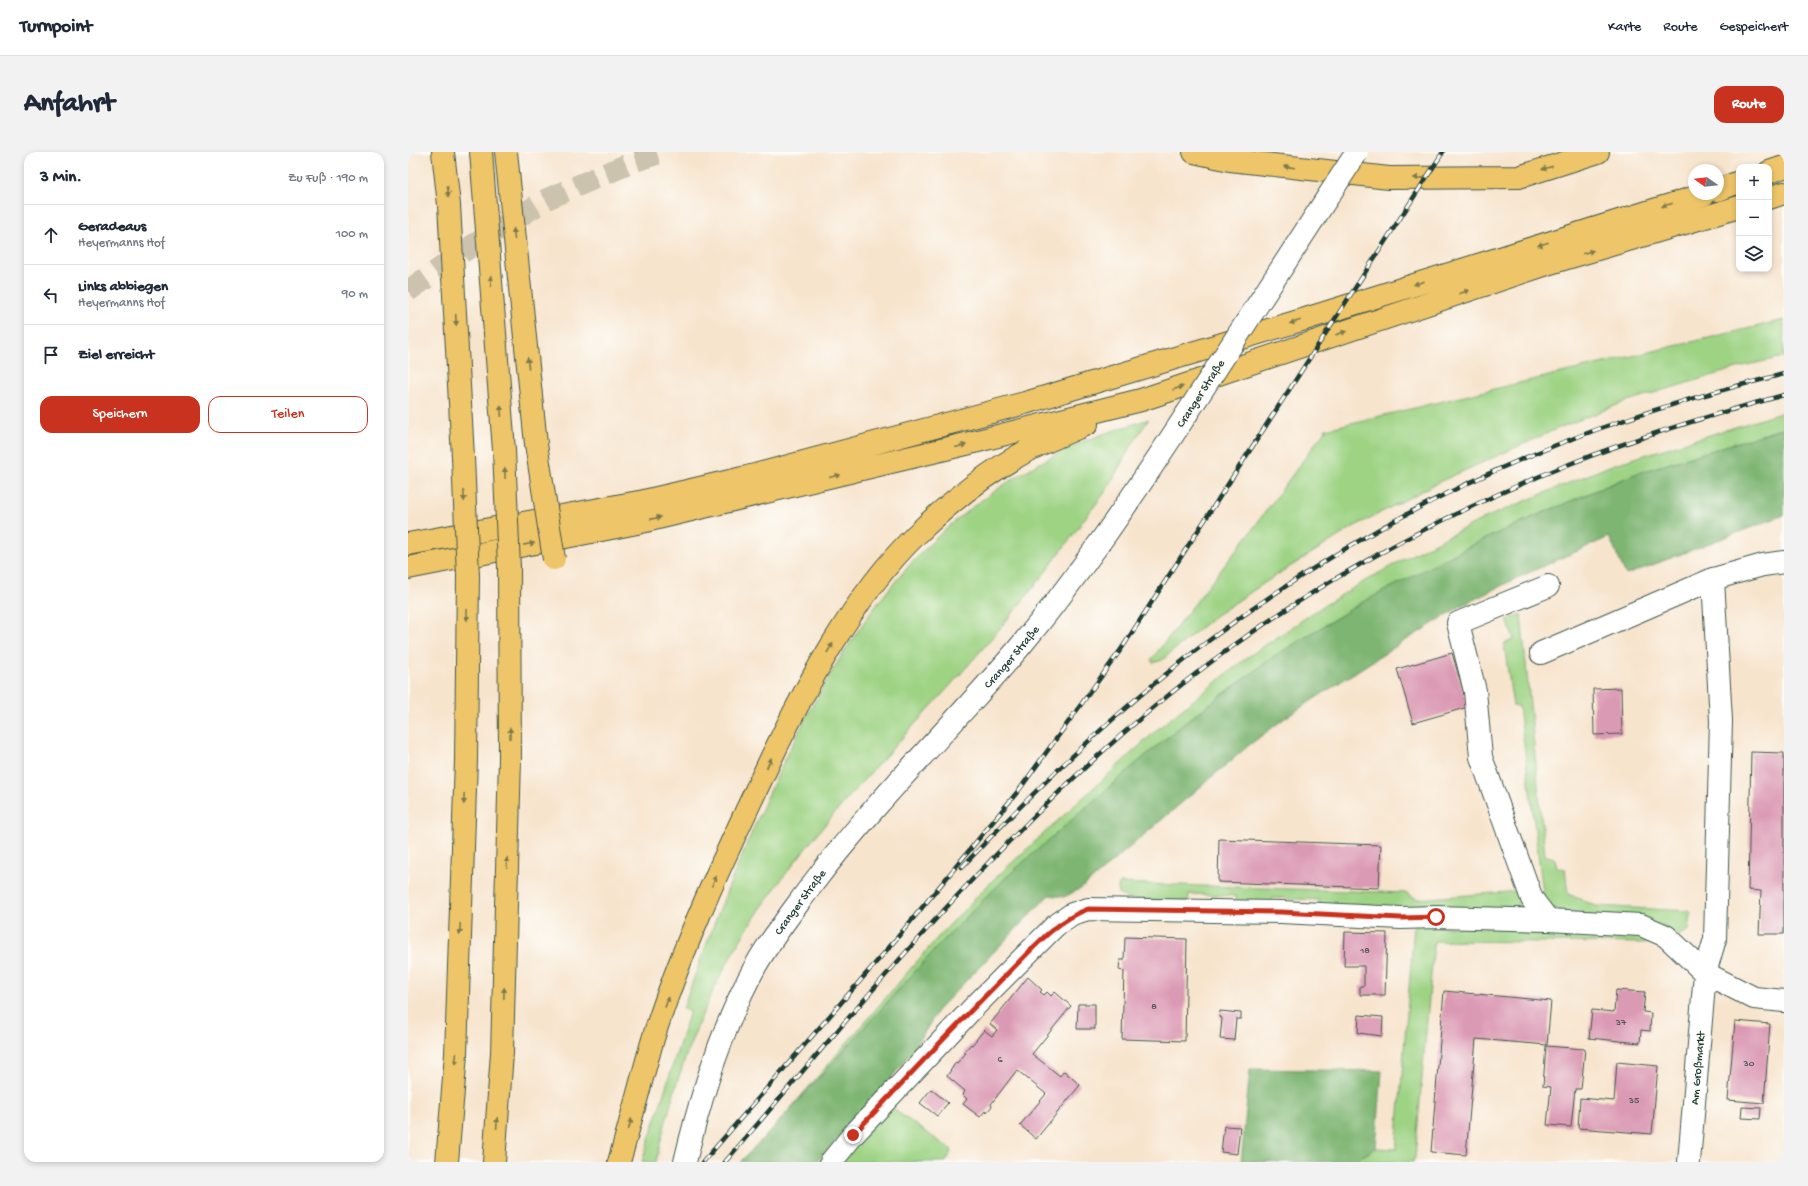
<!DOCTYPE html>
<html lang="de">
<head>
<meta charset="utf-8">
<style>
  body { margin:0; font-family:"Gochi Hand",sans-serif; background:#f2f2f3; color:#1f2937 }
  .controls { position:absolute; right:12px; top:12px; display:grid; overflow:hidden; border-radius:8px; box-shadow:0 2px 6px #0003 }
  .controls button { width:36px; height:36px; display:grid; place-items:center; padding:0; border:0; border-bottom:1px solid #e0e1e3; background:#fff; color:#1f2937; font:20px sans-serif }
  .compass { position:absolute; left:1280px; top:12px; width:36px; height:36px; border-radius:50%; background:#fff; box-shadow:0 2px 6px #0003; rotate:284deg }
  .stop { position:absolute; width:12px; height:12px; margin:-9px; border:3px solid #c8321e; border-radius:50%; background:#fff }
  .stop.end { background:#c8321e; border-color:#fff; box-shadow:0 1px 4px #0008 }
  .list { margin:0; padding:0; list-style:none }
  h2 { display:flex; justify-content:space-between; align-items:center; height:52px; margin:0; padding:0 16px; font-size:17px }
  h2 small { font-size:13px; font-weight:400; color:#747a83 }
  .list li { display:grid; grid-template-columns:26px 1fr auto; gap:12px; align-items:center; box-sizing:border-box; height:60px; padding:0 16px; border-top:1px solid #e0e1e3 }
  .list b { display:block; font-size:15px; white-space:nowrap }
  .list p { margin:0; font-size:13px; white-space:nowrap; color:#747a83 }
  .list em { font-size:13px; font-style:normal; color:#747a83 }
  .actions { display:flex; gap:8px; padding:12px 16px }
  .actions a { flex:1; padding:9px 0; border:1px solid #c8321e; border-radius:12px; text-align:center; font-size:14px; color:#c8321e }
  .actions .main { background:#c8321e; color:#fff }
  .icon { flex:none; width:22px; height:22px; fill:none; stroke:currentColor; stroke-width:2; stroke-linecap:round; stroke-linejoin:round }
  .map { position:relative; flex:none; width:1376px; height:1010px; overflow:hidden; border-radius:12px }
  header { display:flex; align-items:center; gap:24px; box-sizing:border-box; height:56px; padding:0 20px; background:#fff; border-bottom:1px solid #e0e1e3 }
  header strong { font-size:19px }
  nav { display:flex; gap:22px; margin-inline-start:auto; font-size:14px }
  .intro { display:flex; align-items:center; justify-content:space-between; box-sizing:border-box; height:96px; padding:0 24px }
  h1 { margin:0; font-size:28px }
  .button { padding:10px 18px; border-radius:12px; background:#c8321e; color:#fff; font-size:14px; font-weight:700 }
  main { display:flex; gap:24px; padding:0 24px }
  aside { flex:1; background:#fff; border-radius:12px; box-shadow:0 2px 6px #0003 }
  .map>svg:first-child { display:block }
  .green { fill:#9ed384; stroke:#5e885c }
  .forest { fill:#7eb572; stroke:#4e7953 }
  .building { fill:#db9ab4 }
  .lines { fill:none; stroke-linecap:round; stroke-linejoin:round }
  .highway-tunnel { stroke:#ccc3ae; stroke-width:22; stroke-dasharray:22 11; stroke-linecap:butt }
  .minor-casing { stroke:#3f564b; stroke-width:24 }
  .highway-casing { stroke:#3f564b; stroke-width:24 }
  .minor { stroke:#fff; stroke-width:22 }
  .highway { stroke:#eec569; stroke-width:22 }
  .rail-casing { stroke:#1f3d34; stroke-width:4.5 }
  .rail { stroke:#fdfcf7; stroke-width:3; stroke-dasharray:9; stroke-linecap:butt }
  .minor-bridge-casing { stroke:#3f564b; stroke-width:24; stroke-linecap:butt }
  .highway-bridge-casing { stroke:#3f564b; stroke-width:24; stroke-linecap:butt }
  .minor-bridge { stroke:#fff; stroke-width:22 }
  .highway-bridge { stroke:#eec569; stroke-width:22 }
  .oneway { fill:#7c7a4c }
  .route { stroke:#c8321e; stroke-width:5 }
  .labels { text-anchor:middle; stroke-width:3.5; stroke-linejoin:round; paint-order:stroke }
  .number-label { font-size:10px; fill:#4e5454 }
  .street-label { font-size:12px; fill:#1f3d34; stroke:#fdfcf7 }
</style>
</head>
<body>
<header>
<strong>Turnpoint</strong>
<nav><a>Karte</a><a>Route</a><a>Gespeichert</a></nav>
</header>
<div class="intro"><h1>Anfahrt</h1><a class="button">Route</a></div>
<main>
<aside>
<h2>3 Min.<small>Zu Fuß · 190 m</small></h2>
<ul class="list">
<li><svg class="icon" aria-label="ahead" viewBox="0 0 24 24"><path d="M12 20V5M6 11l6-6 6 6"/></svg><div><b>Geradeaus</b><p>Heyermanns Hof</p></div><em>100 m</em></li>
<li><svg class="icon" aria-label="left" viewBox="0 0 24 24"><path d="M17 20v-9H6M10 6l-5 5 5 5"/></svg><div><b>Links abbiegen</b><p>Heyermanns Hof</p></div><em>90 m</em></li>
<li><svg class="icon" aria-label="arrive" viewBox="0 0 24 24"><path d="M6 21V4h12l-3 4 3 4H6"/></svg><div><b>Ziel erreicht</b></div></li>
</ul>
<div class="actions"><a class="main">Speichern</a><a>Teilen</a></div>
</aside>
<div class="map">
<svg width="1376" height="1010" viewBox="0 0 1376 1010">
  <rect width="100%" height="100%" fill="#fdfcf7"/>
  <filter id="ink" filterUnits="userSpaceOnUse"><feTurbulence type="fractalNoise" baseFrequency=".025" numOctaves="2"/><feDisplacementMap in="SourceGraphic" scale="8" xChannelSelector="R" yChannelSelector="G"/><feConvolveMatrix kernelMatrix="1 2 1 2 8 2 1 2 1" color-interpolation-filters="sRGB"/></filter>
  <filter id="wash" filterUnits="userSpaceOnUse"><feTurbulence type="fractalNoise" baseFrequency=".012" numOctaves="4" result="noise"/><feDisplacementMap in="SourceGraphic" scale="16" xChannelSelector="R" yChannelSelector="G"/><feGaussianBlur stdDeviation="0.9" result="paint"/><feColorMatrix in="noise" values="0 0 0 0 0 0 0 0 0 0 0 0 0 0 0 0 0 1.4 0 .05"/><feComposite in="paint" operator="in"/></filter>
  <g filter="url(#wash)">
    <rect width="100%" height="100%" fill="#f7e4cd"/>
    <path class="green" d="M1376,168V205L1339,213L1219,249L1151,276L1031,330L947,374L861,428L807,464L754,508L745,511L743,508L844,378L918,277Z
      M1376,260V276L1227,322L1125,365L1066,392L953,451L868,503L784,565L738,603L595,728L533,791L369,972L530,785L583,730L752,575L837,507L912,456L957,429L1001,404L1079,365L1204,313Z
      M741,267C727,287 714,308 704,329C697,342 686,354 677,366C654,399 629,432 603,463C516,570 412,662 338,779C293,850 266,929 248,1010H234L282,859L275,857C299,788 325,721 355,655C398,558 451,459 529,385C570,347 622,313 674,290C695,281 718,275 741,267Z
      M1113,462L1137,703L1146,706L1149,715L1157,717L1160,742L1188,754L1281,759L1283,762L1281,778L1272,783L1150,759L1141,754L1136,748L1111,554H1105L1096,492L1106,487L1099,468Z
      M712,731L999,741L1009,747L1111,739L1122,760L911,755V748L864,746L863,753L828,752V744L781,742L780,750L720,747L711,742L710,735Z
      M1006,774L1229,779L1246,791L1026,789L1007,1005L1005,1010H944L968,996L988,997Z
      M482,955L544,998L538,1010H432Z"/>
    <path class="forest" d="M1376,276V363L1218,423L1201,385L1109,426L1053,454L960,512L877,566L840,594L674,736L656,745L641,743L529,859C499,915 451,962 409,1010H332L369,972L533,791L595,728L738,603L784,565L868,503L953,451L1066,392L1125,365L1227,322Z
      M842,917L974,919L968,996L944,1010H833Z"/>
    <g id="blocks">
      <path class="building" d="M1044,501L1060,555L1005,571L989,517Z
        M1213,536L1214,582L1186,583L1185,537Z
        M1343,600L1376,601V782H1351L1353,739L1340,738Z
        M811,687L973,693L971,736L810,730Z
        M937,780L979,781L977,843H952V834H956V814H936Z
        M717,785L779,787L777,889L714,887L716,819L711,818L712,808H716Z
        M620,825L634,838L632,840L636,843L639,840L643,844L647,840L663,854L624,902L652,924L656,919L672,933L628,987L612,973L638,942L609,918L583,952L584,954L578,961L577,959L572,965L555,952L559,947L555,943L557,939L539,924L548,910L549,911L558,901L556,900L563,892L564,893L576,878L584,884L589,878L582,872Z
        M1208,838L1237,840L1235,860L1243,861L1242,879L1233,878L1232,891L1181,886L1184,858L1206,860Z
        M1036,839L1143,849L1139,893L1068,887L1058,1003L1023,1000Z
        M670,852H687V877H669Z
        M812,859L833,861V867H828L826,888L812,887L814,866L811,865Z
        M951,863L975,865L974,884L950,881Z
        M1327,869L1362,872L1356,951L1320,948Z
        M1138,894L1177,897L1173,937H1167L1163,975L1139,973L1143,935L1135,934Z
        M1209,910L1250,914L1244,982L1170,976L1172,946L1206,949Z
        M523,937L540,951L529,964L512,951Z
        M1334,955L1353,956L1352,967L1333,966Z
        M816,974L832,975L829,1002L813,1000Z"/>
    </g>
  </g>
  <g filter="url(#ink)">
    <use href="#blocks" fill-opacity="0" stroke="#3f564b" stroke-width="1"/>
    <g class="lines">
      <path class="highway-tunnel" d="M0,139L62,95L139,47L227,9L255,0"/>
      <defs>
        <g id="minor">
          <path d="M1305,427L1355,413L1376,410"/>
          <path d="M1133,501L1305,427L1313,569L1307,787L1297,821L1281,1010"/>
          <path d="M1140,768L1124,747L1073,605L1067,539L1050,471L1140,434"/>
          <path id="s1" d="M277,1010C293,942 314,875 348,813C364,785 384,760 403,734C466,650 542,577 610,497C672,423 725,344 778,263"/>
          <path d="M423,1010L445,983L566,855L647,774L664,762L680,757L873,760L993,766L1028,765L1140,768L1233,773L1258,784L1297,821L1346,846L1376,849"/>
        </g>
        <path id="highway" d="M35,0L41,53L55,305
          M73,0L96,298
          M98,0L128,292
          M786,0L822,8L981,26L1111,25L1190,0
          M1361,20L1376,15
          M1310,38L1331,30
          M1361,46L1376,41
          M0,392L236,349L339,325L617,251L894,168L1297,42
          M0,416L229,371L558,292L733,248L1139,112L1331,55
          M39,1010L48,902L58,608L60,424
          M86,1010L94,901L102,606L101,416
          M211,1010C223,969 233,928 245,887C274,794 317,703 359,615C396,537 446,443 508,383C541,351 577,322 617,300C636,290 658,281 679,272"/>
      </defs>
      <use href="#minor" class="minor-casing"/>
      <use href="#highway" class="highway-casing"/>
      <use href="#minor" class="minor"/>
      <use href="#highway" class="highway"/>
      <defs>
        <path id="rail" d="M554,715C631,633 713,554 803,487C921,398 1054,326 1193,276C1253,255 1314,237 1376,222
          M295,1010L484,792L611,638L714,496L1035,0
          M317,1010C472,830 624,640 818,499C922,423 1039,361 1159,313C1229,285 1303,263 1376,243"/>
      </defs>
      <use href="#rail" class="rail-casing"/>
      <use href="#rail" class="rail"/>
      <defs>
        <path id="minor-bridge" d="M778,263L949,0"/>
        <path id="highway-bridge" d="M128,292L146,407
          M96,298L101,416
          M55,305L60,424"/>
      </defs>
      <use href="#minor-bridge" class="minor-bridge-casing"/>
      <use href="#highway-bridge" class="highway-bridge-casing"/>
      <use href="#minor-bridge" class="minor-bridge"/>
      <use href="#highway-bridge" class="highway-bridge"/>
    </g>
    <defs><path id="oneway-solid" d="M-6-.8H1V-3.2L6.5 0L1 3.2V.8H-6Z"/></defs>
    <g class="oneway">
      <use href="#oneway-solid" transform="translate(881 15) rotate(-173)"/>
      <use href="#oneway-solid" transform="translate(1139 16) rotate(162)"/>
      <use href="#oneway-solid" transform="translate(1011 26) rotate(179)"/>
      <use href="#oneway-solid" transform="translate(40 39) rotate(83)"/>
      <use href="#oneway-solid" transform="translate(1259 53) rotate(163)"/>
      <use href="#oneway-solid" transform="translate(106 82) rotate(-96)"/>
      <use href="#oneway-solid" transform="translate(1135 92) rotate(163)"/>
      <use href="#oneway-solid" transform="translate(1180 100) rotate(-16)"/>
      <use href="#oneway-solid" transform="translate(83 129) rotate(-94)"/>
      <use href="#oneway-solid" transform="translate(1011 131) rotate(162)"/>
      <use href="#oneway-solid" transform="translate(1056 140) rotate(-19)"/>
      <use href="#oneway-solid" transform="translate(48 168) rotate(87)"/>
      <use href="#oneway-solid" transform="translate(887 170) rotate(163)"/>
      <use href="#oneway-solid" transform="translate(933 181) rotate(-19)"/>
      <use href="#oneway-solid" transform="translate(120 211) rotate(-96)"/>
      <use href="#oneway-solid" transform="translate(770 236) rotate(-19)"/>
      <use href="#oneway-solid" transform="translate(93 259) rotate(-94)"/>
      <use href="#oneway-solid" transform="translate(553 294) rotate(-14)"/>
      <use href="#oneway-solid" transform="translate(97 321) rotate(-92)"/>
      <use href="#oneway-solid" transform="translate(427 324) rotate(-14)"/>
      <use href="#oneway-solid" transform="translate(56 344) rotate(88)"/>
      <use href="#oneway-solid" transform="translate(248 366) rotate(-13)"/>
      <use href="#oneway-solid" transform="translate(121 392) rotate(-11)"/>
      <use href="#oneway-solid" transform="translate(59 463) rotate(91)"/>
      <use href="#oneway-solid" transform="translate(422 496) rotate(-58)"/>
      <use href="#oneway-solid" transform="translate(102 581) rotate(-90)"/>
      <use href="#oneway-solid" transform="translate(361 611) rotate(-65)"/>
      <use href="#oneway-solid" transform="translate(56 647) rotate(92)"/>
      <use href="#oneway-solid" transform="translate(99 711) rotate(-88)"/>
      <use href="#oneway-solid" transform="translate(306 729) rotate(-67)"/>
      <use href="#oneway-solid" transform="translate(52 777) rotate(92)"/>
      <use href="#oneway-solid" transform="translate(96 841) rotate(-88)"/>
      <use href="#oneway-solid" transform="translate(259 850) rotate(-70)"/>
      <use href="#oneway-solid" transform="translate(48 907) rotate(94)"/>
      <use href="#oneway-solid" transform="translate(89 971) rotate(-86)"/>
      <use href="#oneway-solid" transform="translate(222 972) rotate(-75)"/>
    </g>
  </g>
  <g class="lines" filter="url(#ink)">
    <path class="route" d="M445,983C495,930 544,877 596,825C622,800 645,770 680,757L873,760L993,766L1028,765"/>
  </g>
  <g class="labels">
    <g class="number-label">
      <text x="957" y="801">18</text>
      <text x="746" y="857">8</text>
      <text x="1213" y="873">37</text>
      <text x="592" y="910">6</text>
      <text x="1341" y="914">30</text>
      <text x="1226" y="951">35</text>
    </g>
    <g class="street-label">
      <text transform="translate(792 241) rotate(-57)" y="4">Cranger Straße</text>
      <text dy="4" stroke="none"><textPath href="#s1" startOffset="611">Cranger Straße</textPath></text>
      <text dy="4" stroke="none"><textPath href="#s1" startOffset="287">Cranger Straße</textPath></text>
      <text transform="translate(1289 916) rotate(-85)" y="4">Am Großmarkt</text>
    </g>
  </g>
</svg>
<div class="controls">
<button>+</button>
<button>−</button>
<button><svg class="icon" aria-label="layers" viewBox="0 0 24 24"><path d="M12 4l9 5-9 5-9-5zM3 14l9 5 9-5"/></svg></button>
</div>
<svg class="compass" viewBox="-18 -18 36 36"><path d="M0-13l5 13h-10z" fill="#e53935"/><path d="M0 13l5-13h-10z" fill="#747a83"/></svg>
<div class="stop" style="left:1028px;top:765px"></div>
<div class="stop end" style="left:445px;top:983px"></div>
</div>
</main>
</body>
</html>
